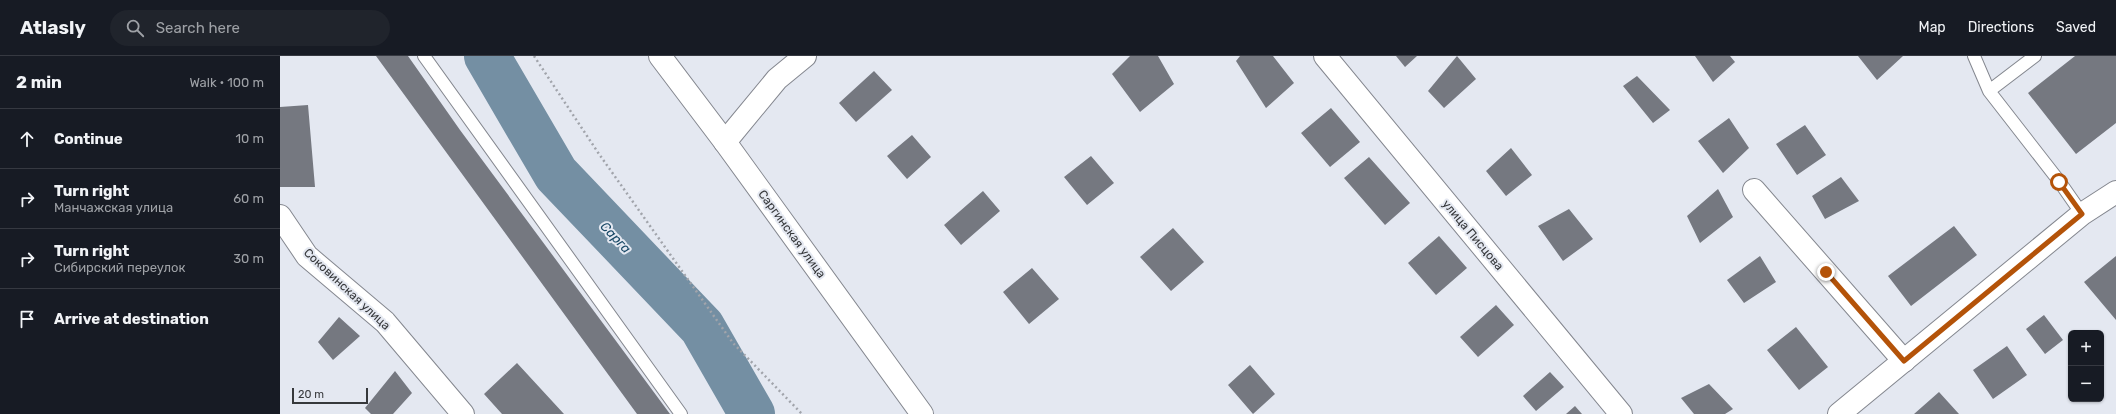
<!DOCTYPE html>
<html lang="en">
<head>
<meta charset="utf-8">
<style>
  body { margin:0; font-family:Rubik,sans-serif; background:#20242c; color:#f1f3f6 }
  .controls { position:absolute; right:12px; bottom:12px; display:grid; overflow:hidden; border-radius:6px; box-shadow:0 1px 3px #0004 }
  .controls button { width:36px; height:36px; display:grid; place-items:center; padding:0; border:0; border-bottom:1px solid #363941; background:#171b24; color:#f1f3f6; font:20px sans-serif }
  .scale { position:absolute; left:12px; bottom:10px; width:76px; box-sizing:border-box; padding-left:4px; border:2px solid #36383b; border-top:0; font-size:11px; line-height:14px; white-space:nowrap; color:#36383b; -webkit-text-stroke:3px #e4e8f1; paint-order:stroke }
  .stop { position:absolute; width:12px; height:12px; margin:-9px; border:3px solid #b45309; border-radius:50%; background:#fff }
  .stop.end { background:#b45309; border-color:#fff; box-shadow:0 1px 4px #0008 }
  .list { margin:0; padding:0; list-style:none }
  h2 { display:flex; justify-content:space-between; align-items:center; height:52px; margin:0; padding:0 16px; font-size:17px }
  h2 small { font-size:13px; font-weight:400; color:#9ea1a6 }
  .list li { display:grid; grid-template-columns:26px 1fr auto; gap:12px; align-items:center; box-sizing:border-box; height:60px; padding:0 16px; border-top:1px solid #363941 }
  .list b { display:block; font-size:15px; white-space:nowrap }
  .list p { margin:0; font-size:13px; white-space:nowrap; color:#9ea1a6 }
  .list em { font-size:13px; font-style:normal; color:#9ea1a6 }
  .icon { flex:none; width:22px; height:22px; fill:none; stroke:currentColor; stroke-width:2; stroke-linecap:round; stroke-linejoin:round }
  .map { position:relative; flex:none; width:1836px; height:358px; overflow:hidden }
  header { display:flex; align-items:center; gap:24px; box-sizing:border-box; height:56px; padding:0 20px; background:#171b24; border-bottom:1px solid #363941 }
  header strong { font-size:19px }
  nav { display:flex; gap:22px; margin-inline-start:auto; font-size:14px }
  .search { width:280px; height:36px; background:#20242c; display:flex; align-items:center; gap:10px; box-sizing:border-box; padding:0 14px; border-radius:22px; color:#9ea1a6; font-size:15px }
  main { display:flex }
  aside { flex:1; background:#171b24 }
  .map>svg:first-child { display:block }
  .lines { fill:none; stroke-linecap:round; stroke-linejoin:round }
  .river { stroke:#748fa3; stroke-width:46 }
  .building { fill:#757880 }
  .lane-casing { stroke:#84878f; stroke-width:14 }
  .street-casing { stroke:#84878f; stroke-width:24 }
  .secondary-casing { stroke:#84878f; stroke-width:24 }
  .path { stroke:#a1a4ab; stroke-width:2.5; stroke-dasharray:2 3; stroke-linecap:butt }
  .lane { stroke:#fff; stroke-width:12 }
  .street { stroke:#fff; stroke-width:22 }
  .secondary { stroke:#fff; stroke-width:22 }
  .route { stroke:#b45309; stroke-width:5 }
  .labels { text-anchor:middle; stroke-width:4; stroke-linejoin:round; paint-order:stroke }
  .street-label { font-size:12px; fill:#36383b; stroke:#e4e8f1 }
  .water-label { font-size:13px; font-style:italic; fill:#174765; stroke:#e4e8f1 }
</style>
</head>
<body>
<header>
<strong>Atlasly</strong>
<div class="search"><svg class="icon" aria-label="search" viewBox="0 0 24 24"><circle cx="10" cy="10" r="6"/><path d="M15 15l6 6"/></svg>Search here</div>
<nav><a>Map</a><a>Directions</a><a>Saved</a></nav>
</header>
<main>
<aside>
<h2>2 min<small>Walk · 100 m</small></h2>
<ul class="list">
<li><svg class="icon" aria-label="ahead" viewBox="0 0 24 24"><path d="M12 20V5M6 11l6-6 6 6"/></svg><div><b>Continue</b></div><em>10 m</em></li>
<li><svg class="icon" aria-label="right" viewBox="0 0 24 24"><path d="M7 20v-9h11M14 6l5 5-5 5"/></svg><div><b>Turn right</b><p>Манчажская улица</p></div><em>60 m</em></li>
<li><svg class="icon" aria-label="right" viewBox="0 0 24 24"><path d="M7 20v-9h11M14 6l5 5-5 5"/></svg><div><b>Turn right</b><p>Сибирский переулок</p></div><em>30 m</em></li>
<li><svg class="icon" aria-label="arrive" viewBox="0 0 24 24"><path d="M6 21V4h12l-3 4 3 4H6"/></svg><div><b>Arrive at destination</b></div></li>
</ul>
</aside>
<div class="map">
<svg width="1836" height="358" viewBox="0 0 1836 358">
  <rect width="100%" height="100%" fill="#e4e8f1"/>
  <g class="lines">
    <path class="river" d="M207,0L276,118L422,271L472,358"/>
  </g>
  <path class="building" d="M96,0H128L180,74L390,358H357Z
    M850,0H878L894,28L860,56L832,18Z
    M960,0H993L1014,27L986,52L956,5Z
    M1116,0H1137L1125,11Z
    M1177,0L1196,23L1164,52L1148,35Z
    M1415,0H1450L1455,6L1433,26Z
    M1578,0H1623L1597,24Z
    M1795,0H1836V67L1796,98L1748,37Z
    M594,15L612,34L576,66L559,47Z
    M1357,20L1390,54L1373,67L1343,30Z
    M28,49L35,131H0V51Z
    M1051,52L1080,86L1050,111L1021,77Z
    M1449,62L1469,92L1443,117L1418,85Z
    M1525,69L1546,99L1517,119L1496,88Z
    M632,79L651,101L627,123L607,100Z
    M1231,92L1252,119L1226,140L1206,115Z
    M811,100L834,127L807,149L784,121Z
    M1089,101L1130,147L1105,169L1064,122Z
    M1561,121L1579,145L1545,163L1532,140Z
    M1438,133L1453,161L1420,187L1407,160Z
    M703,135L720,155L681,189L664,169Z
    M1289,153L1313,183L1283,205L1258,170Z
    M1674,170L1697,199L1631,250L1608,220Z
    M893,172L924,206L891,235L860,201Z
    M1159,180L1187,212L1156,239L1128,207Z
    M1480,200L1496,226L1464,247L1447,224Z
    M1836,200V264L1804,226Z
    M752,212L779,243L749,268L723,236Z
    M1216,249L1234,269L1198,301L1180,281Z
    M1764,259L1783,284L1765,298L1746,273Z
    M59,261L80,280L53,304L38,286Z
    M1516,271L1548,311L1519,334L1487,294Z
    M1727,290L1747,319L1713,343L1693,314Z
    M237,307L284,358H222L204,338Z
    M970,309L995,338L973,358L948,329Z
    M115,315L132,337L113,358H91L85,352Z
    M1270,316L1284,331L1256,355L1243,340Z
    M1429,328L1453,353L1445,358H1414L1401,342Z
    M1659,336L1679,358H1634Z
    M1295,350L1302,358H1286Z"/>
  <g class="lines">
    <defs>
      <path id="lane" d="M144,0L401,358
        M1694,0L1709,35L1779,125L1802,158
        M1709,35L1755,0"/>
      <path id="street" d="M1045,0L1341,358
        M445,86L497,23L525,0
        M1474,134L1624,305
        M0,160L27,200L105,266L183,358"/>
      <path id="secondary" d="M380,0L445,86L642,358
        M1559,358L1802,158L1836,136"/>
    </defs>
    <use href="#lane" class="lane-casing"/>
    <use href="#street" class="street-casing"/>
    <use href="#secondary" class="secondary-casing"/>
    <path class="path" d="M254,0L319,98L453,287L522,358"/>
    <use href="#lane" class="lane"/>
    <use href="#street" class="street"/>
    <use href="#secondary" class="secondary"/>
  </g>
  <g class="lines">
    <path class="route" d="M1546,216L1624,305L1802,158L1779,126"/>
  </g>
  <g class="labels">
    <g class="street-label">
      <text transform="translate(512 178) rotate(54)" y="4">Саргинская улица</text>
      <text transform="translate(1193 179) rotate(50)" y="4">улица Писцова</text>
      <text transform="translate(67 233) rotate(43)" y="4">Соковинская улица</text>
    </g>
    <g class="water-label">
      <text transform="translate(336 181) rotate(46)" y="5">Сарга</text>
    </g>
  </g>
</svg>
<div class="controls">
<button>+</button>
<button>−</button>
</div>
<div class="scale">20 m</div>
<div class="stop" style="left:1779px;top:126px"></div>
<div class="stop end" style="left:1546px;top:216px"></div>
</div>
</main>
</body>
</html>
